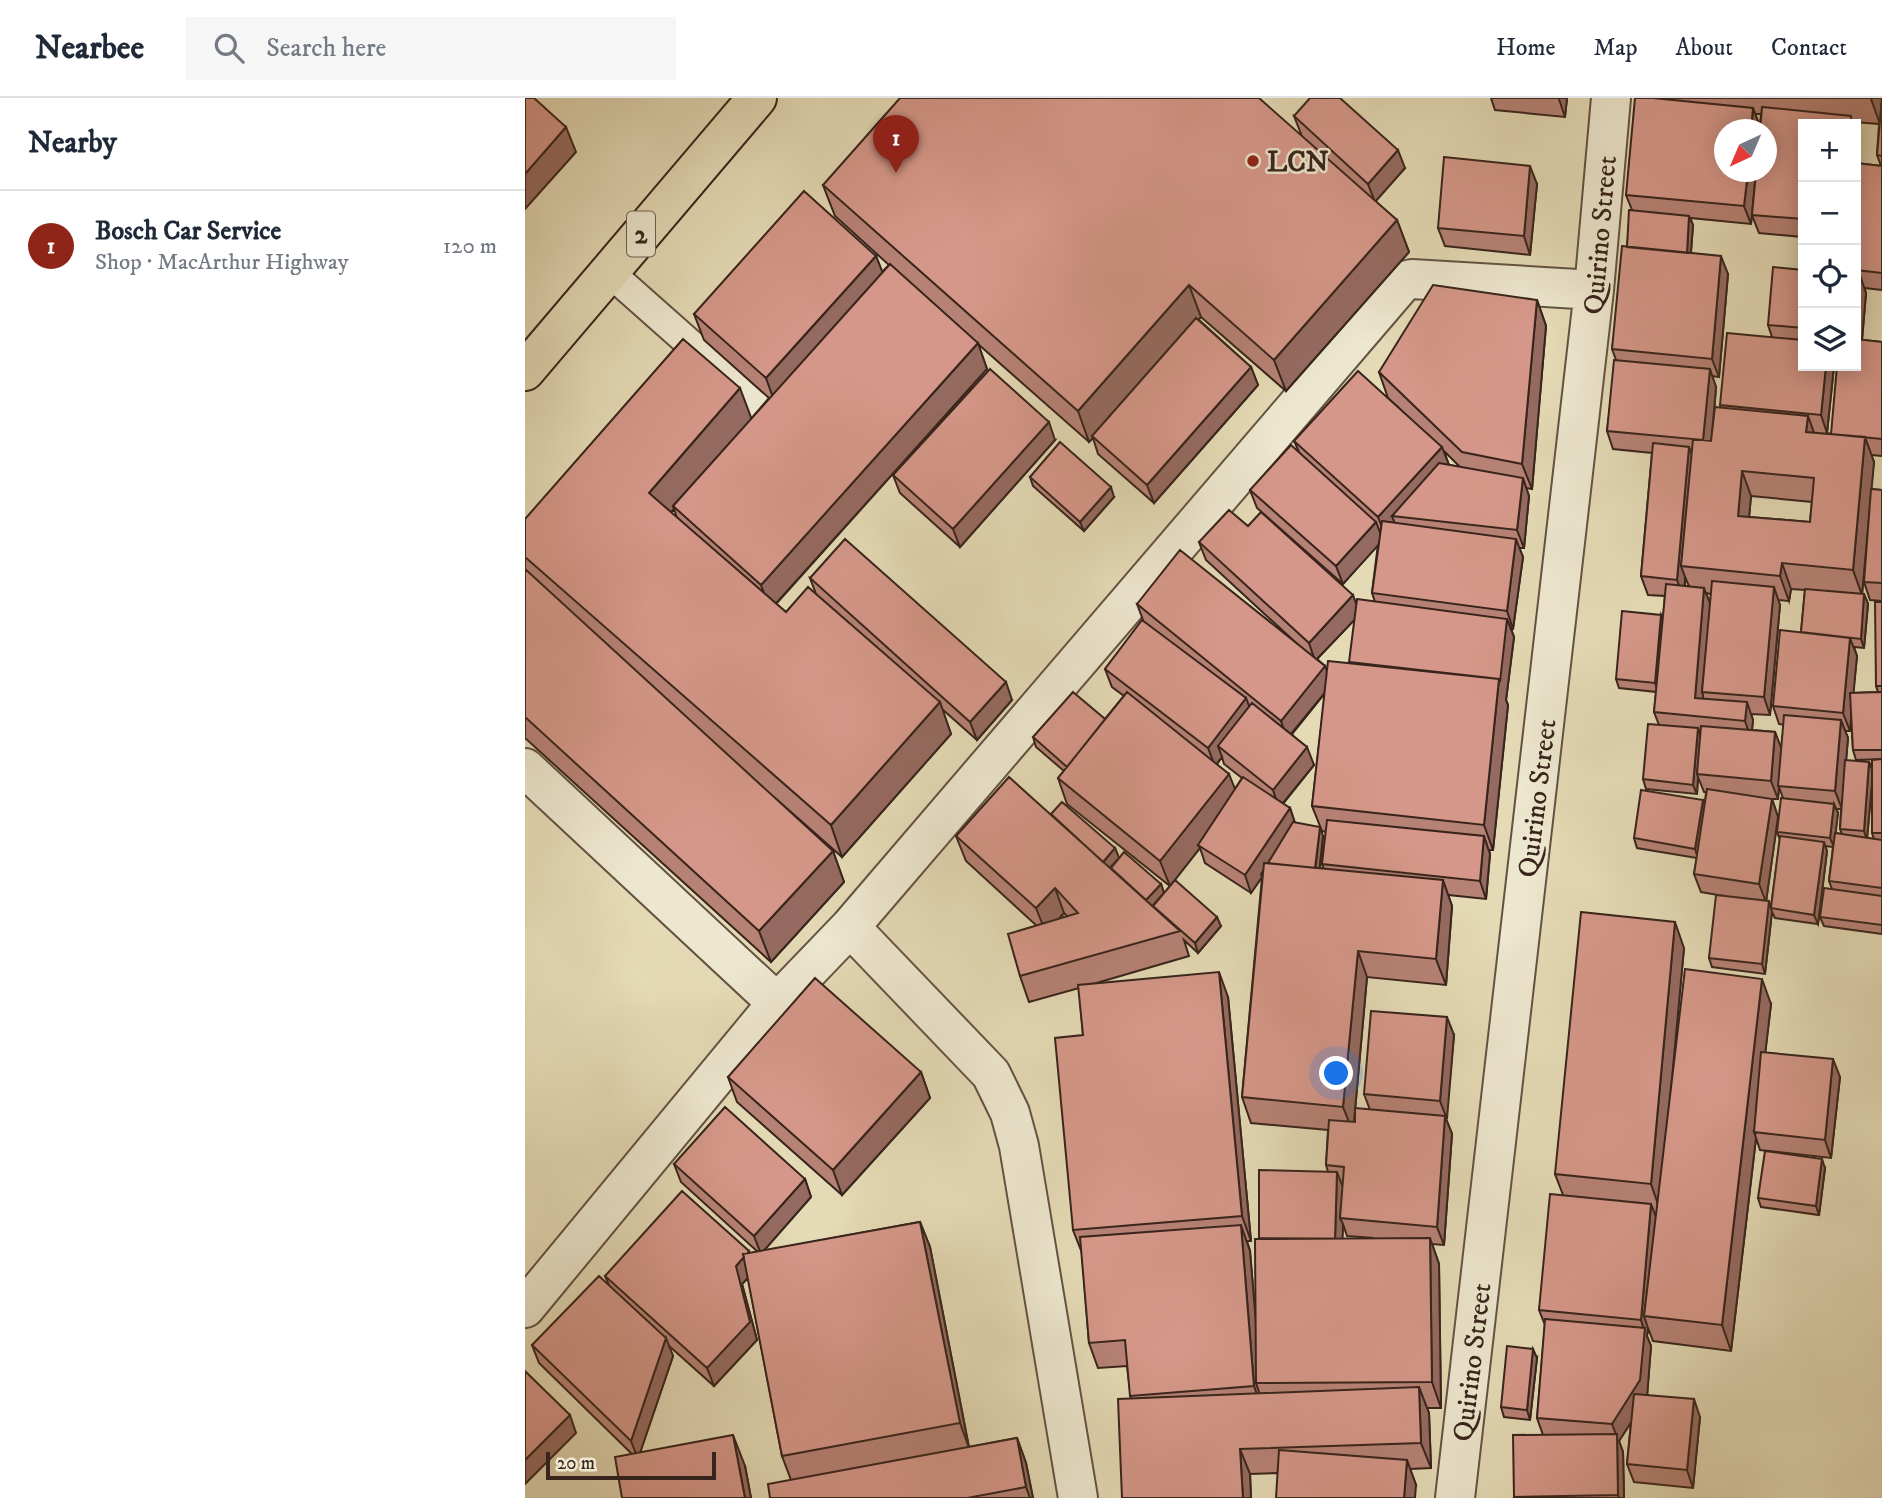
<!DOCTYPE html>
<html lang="en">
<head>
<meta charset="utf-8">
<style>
  body { margin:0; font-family:"IM FELL DW Pica",serif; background:#f6f6f7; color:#1f2937 }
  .controls { position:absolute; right:21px; top:21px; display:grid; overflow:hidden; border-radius:0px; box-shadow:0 4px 18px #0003 }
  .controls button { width:63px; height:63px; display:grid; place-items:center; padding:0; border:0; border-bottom:2px solid #e0e1e3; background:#fff; color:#1f2937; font:35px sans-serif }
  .compass { position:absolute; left:1189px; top:21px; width:63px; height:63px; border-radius:50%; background:#fff; box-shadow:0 4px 18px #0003; rotate:224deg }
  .scale { position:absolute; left:21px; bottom:18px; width:170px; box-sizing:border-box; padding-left:7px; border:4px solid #38241c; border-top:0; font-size:19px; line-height:24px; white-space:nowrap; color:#38241c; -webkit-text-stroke:5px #ede7cf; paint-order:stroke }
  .you { position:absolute; left:812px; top:976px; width:24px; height:24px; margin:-18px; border:5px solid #fff; border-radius:50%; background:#1a73e8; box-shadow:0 0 0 10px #1a73e833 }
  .badge { display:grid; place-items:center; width:46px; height:46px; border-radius:50%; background:#8f2418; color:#fff; font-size:23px; font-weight:700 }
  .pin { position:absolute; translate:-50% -58px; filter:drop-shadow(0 2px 4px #0008) }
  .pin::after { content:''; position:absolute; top:37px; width:24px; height:21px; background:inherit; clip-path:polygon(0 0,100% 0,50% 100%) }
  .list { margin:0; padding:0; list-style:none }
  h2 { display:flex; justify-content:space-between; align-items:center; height:91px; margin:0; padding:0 28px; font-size:30px }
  h2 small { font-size:23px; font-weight:400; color:#747a83 }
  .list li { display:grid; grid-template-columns:46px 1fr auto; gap:21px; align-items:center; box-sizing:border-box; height:112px; padding:0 28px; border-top:2px solid #e0e1e3 }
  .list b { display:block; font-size:26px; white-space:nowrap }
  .list p { margin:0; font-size:23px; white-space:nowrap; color:#747a83 }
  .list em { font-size:23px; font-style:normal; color:#747a83 }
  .icon { flex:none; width:38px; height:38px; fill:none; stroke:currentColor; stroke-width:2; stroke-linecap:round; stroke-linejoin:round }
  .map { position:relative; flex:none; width:1357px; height:1400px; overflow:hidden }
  header { display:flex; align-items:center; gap:42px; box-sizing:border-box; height:98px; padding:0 35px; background:#fff; border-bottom:2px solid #e0e1e3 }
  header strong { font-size:33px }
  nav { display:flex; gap:38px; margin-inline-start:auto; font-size:24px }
  .search { width:490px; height:63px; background:#f6f6f7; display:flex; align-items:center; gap:18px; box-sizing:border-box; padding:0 24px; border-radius:0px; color:#747a83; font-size:26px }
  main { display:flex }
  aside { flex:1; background:#fff }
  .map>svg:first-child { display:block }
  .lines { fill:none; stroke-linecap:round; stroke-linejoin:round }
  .service-casing { stroke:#635242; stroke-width:32 }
  .minor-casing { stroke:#635242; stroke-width:42 }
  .trunk-casing { stroke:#38241c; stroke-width:42 }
  .service { stroke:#ede7cf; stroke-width:28 }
  .minor { stroke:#ede7cf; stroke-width:38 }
  .trunk { stroke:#e4dab5; stroke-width:38 }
  .wall { fill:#b78276; stroke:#38241c; stroke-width:2; fill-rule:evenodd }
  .shaded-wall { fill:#956a60; stroke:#38241c; stroke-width:2 }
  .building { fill:#d59789; stroke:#38241c; stroke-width:2; fill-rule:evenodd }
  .poi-dot { fill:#8f2418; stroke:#ede7cf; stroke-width:2.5 }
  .labels { text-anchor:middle; stroke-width:5; stroke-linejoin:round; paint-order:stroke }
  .shield { fill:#ede7cf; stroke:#6e5e52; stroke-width:2 }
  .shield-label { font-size:26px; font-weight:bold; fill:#38241c }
  .poi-label { font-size:28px; font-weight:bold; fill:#38241c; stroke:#ede7cf; text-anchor:start }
  .street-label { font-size:28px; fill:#38241c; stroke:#ede7cf }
</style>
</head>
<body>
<header>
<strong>Nearbee</strong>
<div class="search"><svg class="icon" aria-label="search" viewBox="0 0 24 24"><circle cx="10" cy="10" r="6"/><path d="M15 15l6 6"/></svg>Search here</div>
<nav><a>Home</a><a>Map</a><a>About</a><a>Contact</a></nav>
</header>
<main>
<aside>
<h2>Nearby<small></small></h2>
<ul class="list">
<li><span class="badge">1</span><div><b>Bosch Car Service</b><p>Shop · MacArthur Highway</p></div><em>120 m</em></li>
</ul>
</aside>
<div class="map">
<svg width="1357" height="1400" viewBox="0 0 1357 1400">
  <rect width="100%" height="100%" fill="#e4dab5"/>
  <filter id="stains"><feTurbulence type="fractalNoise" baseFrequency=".00286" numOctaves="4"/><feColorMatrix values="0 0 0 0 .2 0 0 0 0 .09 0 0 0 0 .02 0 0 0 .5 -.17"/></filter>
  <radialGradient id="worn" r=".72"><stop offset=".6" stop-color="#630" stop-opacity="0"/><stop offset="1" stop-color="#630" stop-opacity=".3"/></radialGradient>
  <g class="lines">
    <defs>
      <path id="service" d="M84,174L189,267L243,319"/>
      <path id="minor" d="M0,670L252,905
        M325,829L466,976L485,1015L494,1048L553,1400
        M0,1210L252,905L325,829L879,183L887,181L1069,192
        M930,1400L1069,192L1086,0"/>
      <path id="trunk" d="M0,273L232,0"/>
    </defs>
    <use href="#service" class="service-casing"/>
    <use href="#minor" class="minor-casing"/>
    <use href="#trunk" class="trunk-casing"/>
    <use href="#service" class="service"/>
    <use href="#minor" class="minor"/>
    <use href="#trunk" class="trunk"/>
  </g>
  <path class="wall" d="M966,0H1042L1040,19L970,12Z
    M1133,0H1357V192L1339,190L1341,195L1337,242L1357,244V358L1346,357L1349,364L1346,391L1357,392V503L1345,502L1339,484L1345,405L1337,496H1339L1343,506L1339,550L1329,549L1332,558L1328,595L1353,594L1351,588L1357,504V661L1331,662L1328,652L1326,617L1325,633H1320L1323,640L1321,663L1344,664L1347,671L1357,661V836L1299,828L1295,819L1307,791L1304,783L1308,749L1300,748L1302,753L1293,826L1250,820L1247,814L1240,876L1187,869L1184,860L1199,798L1176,794L1169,776L1172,760L1112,750L1109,740L1178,702L1180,706L1181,694H1179L1173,679L1172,696L1121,691L1118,681L1134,627L1129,614L1131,594L1094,590L1091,581L1136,517L1138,521L1140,498L1123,497L1116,478L1127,355L1088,351L1082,333L1091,262L1087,251L1107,112L1101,97ZM1231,16H1236L1227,117L1234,135L1277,139L1274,165L1277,172L1243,227L1247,239L1195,307L1196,310L1188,330L1191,289L1187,278L1194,279L1203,176L1166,155L1168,127L1165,120L1226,126L1231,74ZM1328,24L1354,26L1352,57L1356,68L1331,65V268L1306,336L1302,335L1309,268H1278V26ZM1226,398L1287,404L1285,424L1224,419ZM1160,479L1164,488H1160ZM1266,491L1280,492L1276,534L1248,608L1254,626L1259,627L1256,651L1250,634L1227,632L1228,622L1226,616L1245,617L1255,507L1253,502L1264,503ZM1181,495L1186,496L1185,506ZM1347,683V735L1349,741L1342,740ZM1254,689L1258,700L1252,734L1255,742L1246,809L1241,803L1253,719L1247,701H1243H1253ZM1311,711H1316L1315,731L1317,736L1310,735L1313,715Z
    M769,18L880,70L850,103L872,122L884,154L761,293L676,219L673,221L726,269L733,287L629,405L573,356L568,340L564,344L453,246L462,271L251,506L261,514L291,496L285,480L487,602L452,642L417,611L426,636L317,759L249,699L308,753L319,784L246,864L0,640V421L226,321L244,300L179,242L169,216L351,158L357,174L364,167L310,118L298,87L776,36ZM149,411L152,420L146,415Z
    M1012,86L1005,157L920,148L913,130Z
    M1012,202L1021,228L1007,391L1001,390L1004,398L999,450H994L998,459L988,531H986L989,539L981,602L983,607L968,752H964L965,756L961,801L923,797L927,808L921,887L842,879L829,1024L845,1012L839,996L929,937L921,1021L927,1036L919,1147L907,1146L914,1166L916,1310H902L904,1315L906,1370L885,1371L891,1387L752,1375L725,1376L726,1400H597L606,1301L602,1268L573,1270L564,1245L557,1155L548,1132L558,937L554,890L504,904L495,878L512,828L441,763L431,738L526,716L590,750L594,760L585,770L636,786L639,795L696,828L673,855L659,842L664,858L568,886L703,899L726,1143H722L725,1153L730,1216L734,1141L803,1074L801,1067L803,1032L726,1025L717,999L737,779L726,795L680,765L675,750L645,788L542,706L533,680L539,673L511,649L508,639L580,621L599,598L587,589L580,571L618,522L612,506L770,544L681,462L674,444L723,428L831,507L850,504L847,495L853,446L818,486L732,410L725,392L774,354L769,343L876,312L863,300L854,274ZM919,353L935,369L924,367ZM830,521L825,565L802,574L800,568L792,561ZM800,595L787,708L797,733L801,734L797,766L799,771L795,770L798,738L770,725L765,710L758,706L789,667L767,636ZM697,659L699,666L717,680L710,691L692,666ZM539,815L542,818L534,821ZM818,1126L822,1138L849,1140L817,1141Z
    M530,342L435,449L375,395L368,377Z
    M505,379L589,399L559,433L508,388Z
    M1159,850L1147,974L1246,906L1240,955L1315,979L1306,1060L1235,1052L1231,1040L1206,1253L1128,1243L1123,1230L1122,1238L1126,1248L1122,1297L1175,1319L1168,1390L1109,1384L1102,1366L1106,1324L1094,1343L1098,1354L1099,1400H990L989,1399L1018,1337L1012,1320L1020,1227L1014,1212L1038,1097L1030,1076Z
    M396,974L405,1000L317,1097L212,1004L203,979Z
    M149,1066L280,1081L286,1099L238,1153L395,1124L405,1149L444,1349L492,1340L501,1365L508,1400H245L266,1382L257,1358L223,1180L217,1186L232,1242L189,1288L143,1247L148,1258L115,1354L220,1368L226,1400H97L107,1356L14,1265L7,1247L84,1187L80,1178L233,1154L156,1084Z
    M1300,1070L1294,1117L1236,1109L1233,1100Z
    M1012,1260L1005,1322L979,1319L976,1309Z"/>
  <path class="shaded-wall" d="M1034,0H1042L1040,19L1034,1Z
    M1346,0H1357L1355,26L1346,1Z
    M1228,10L1235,28V32H1226Z
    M41,29L51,54L0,111V76Z
    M1331,30L1333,36L1331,60Z
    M873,52L880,70L850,104L843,86Z
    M1005,68L1012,86L1005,157L999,138Z
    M1223,74H1231L1226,126L1219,108Z
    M1164,118L1168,127L1165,165L1162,156Z
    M872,122L884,154L761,293L749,262Z
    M351,158L361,183L250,305L241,280Z
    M1196,158L1203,176L1194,279L1187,261Z
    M1335,177L1341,195L1336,253L1331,238V222Z
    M664,187L676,219L569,340L567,338L568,340L564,344L553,313Z
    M1012,202L1021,228L1007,391L997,366Z
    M453,245L462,271L245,512L236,487Z
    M1301,268H1309L1302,335L1296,317Z
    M726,269L733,287L629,405L622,387Z
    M1185,271L1191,289L1185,360L1178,342Z
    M215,290L227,322L148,408L149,411L135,427L124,395Z
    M1283,318L1292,343L1281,334Z
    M524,324L530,342L435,449L428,431Z
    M1340,339L1349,364L1337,497L1328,472Z
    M917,349L924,367L867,418L870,426L860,437L853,419Z
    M1164,349L1171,367L1156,468L1160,479L1159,500L1152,482Z
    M1217,373L1226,398L1222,443L1213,418Z
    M998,380L1004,398L999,450L992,432Z
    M586,389L589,399L559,433L555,424Z
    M851,424L858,442L818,486L811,468Z
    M991,441L998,459L988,531L982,513Z
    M1257,465L1266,491L1264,503L1255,478Z
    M1249,489L1255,507L1245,617L1239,599Z
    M1179,490L1186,508L1177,594L1178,597L1177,618L1170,600Z
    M1339,496L1343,506L1339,550L1336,541Z
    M828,497L835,516L790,563L784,545Z
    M1136,517L1140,526L1133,594L1130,585Z
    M982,521L989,539L981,602L983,607L968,752L959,727L974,581Z
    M1325,540L1332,558L1325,633L1318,615Z
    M800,568L807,586L762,641L756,623Z
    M481,584L487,602L452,642L445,624Z
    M721,600L728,618L693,648L697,659L690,668L683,650Z
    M415,604L426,636L317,759L306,727Z
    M1222,604L1228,622L1226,641L1220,623Z
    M1316,622L1323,640L1317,711L1310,693Z
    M1173,630L1177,640L1172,676L1173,679L1172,696L1168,687Z
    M1250,634L1257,652L1253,701L1246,683Z
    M782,649L789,667L754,710L748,692Z
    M1344,664L1348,674L1342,742L1339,733Z
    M704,676L714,701L673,747L675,750L645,788L635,763Z
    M1247,701L1253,719L1241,804L1234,786Z
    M1178,702L1181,711L1173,760L1170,751Z
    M1309,706L1313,715L1309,749L1305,740Z
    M765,710L771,728L736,776L737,779L726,795L720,777Z
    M795,729L798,738L792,793L789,783Z
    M959,738L965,756L961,801L955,783Z
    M1299,744L1302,753L1293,826L1289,817Z
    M590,750L594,760L581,774L578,765Z
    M308,753L319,784L246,864L234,833Z
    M918,782L927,808L921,887L911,861Z
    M636,786L639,795L624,812L620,803Z
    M530,790L539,815L521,835L511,810Z
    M1244,803L1247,814L1240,876L1237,866Z
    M692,819L696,828L673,855L670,845Z
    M1150,824L1159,850L1135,1112L1126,1086Z
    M833,853L842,879L828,1034L818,1009Z
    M694,874L703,899L726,1143L717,1118Z
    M1237,881L1246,906L1231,1035L1229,1034L1231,1040L1206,1253L1197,1227Z
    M922,919L929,937L922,1021L915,1003Z
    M1308,961L1315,979L1306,1060L1300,1042Z
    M396,974L405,1000L317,1097L308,1072Z
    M920,1018L927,1036L919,1147L912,1129Z
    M1297,1061L1300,1070L1294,1117L1291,1108Z
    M812,1074L819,1092L815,1120L818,1126L817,1160L810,1142Z
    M280,1081L286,1099L236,1156L229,1138Z
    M1126,1106L1133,1124L1119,1218L1123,1230L1122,1238L1126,1248L1122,1300L1094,1343L1098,1354L1099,1400H1094L1093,1397L1092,1339L1087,1326L1119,1232L1116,1222Z
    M395,1124L405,1149L444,1350L435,1325Z
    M716,1127L725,1153L736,1285H731L737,1303L738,1314L729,1288Z
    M905,1140L914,1166L916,1310L907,1284Z
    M224,1153L231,1171L217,1186L232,1242L189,1288L182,1270L211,1168Z
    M141,1240L148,1258L113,1361L106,1343Z
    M1008,1251L1012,1260L1005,1322L1002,1312Z
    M894,1289L904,1315L906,1370L896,1345Z
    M1169,1301L1175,1319L1168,1390L1162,1372Z
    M45,1317L51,1335L0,1386V1362Z
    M208,1337L220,1368L226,1400H220Z
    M492,1340L501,1365L508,1400H505L501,1389Z
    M715,1351L725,1376L726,1400H718Z
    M882,1362L891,1387L890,1400H879Z"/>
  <path class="building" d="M0,0H9L41,29L0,76Z
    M375,0H734L872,122L749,262L664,187L553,313L298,87Z
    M785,0H815L873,52L843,86L769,18Z
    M1110,0H1128L1228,10L1226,32H1200V74H1223L1219,108L1101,97Z
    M1357,0V58L1352,57Z
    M1237,9L1326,18V26H1278V121L1227,117L1231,74H1242V32H1235Z
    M919,59L1005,68L999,138L913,130Z
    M1331,65L1357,68V175L1331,172Z
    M279,93L351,158L241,280L169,216Z
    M1104,112L1164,118L1162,155L1102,149Z
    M1277,135H1278V166L1274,165Z
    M1097,148L1196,158L1187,261L1087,251Z
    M365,166L453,245L236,487L148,408Z
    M1248,169L1278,172V230L1243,227Z
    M1331,177H1335L1331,222Z
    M908,187L1012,202L997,366L937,354L854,274Z
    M671,220L726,269L622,387L567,338Z
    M1202,235L1278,242V268H1301L1296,317L1195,307Z
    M158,241L215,290L124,395L261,514L283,489L415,604L306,727L0,459V421Z
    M1331,241L1357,244V341L1306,336L1312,268H1331Z
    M1089,262L1185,271L1178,342L1082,333Z
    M465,271L524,324L428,431L368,377Z
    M833,273L917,349L853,419L769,343Z
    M1190,309L1283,318L1281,334L1340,339L1328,472L1257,465L1255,478L1156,468L1168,341L1186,343ZM1217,373L1289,380L1285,424L1213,418Z
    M535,344L586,389L555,424L505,379Z
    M1128,345L1164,349L1152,482L1116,478Z
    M766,347L851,424L811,468L725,392Z
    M914,365L998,380L992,432L867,418Z
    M1346,391L1357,392V485L1339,484Z
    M704,412L723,428L736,414L828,497L784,545L674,444Z
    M857,423L991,441L982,513L847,495Z
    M320,441L481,584L445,624L285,480Z
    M655,452L800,568L756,623L612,506Z
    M0,471L308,753L234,833L0,619Z
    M1187,483L1249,489L1239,599L1177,594Z
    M1141,486L1179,490L1170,600L1222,604L1220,623L1129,614Z
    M1280,491L1339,496L1336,541L1276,534Z
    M832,501L982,521L975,584L974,581L824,564Z
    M1350,504H1357V588H1351Z
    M1097,513L1136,517L1130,585L1091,581Z
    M617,522L721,600L683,650L580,571Z
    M1255,532L1325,540L1318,615L1248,608Z
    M803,563L974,581L959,727L787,708Z
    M548,594L580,621L542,669L508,639Z
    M602,594L704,676L635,763L533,680Z
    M1357,594V652H1328L1325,595Z
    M727,605L782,649L748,692L693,648Z
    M1259,617L1316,622L1310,693L1253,688Z
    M1123,626L1173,630L1168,687L1118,681Z
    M1176,628L1250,634L1246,683L1172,676Z
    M1357,661V735H1347V662Z
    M1320,662L1344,664L1339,733L1315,731Z
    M484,679L655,833L495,878L483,836L553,815L530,790L511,810L431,738Z
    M718,679L765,710L720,777L673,747Z
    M1182,691L1247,701L1234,786L1169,776Z
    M1116,692L1178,702L1170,751L1109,740Z
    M1256,700L1309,706L1305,740L1252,734Z
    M537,704L590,750L578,764L526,716Z
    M802,722L959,738L955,783L797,766Z
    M768,724L795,729L790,770L743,765Z
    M1310,735L1357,742V790L1304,783Z
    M1255,738L1299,744L1289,817L1246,810Z
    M599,754L636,786L621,802L586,770Z
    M739,765L918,782L911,861L833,853L818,1009L717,999Z
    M650,782L692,819L670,845L628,808Z
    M1299,790L1357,798V827L1295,819Z
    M1191,797L1244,803L1237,866L1184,860Z
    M1056,814L1150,824L1126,1086L1030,1076Z
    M1160,871L1237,881L1197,1227L1119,1218Z
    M694,874L717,1118L548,1132L530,940L558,937L553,887Z
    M290,880L396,974L308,1072L203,979Z
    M846,913L922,919L915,1003L839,996Z
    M1236,954L1308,961L1300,1042L1229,1034Z
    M200,1009L280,1081L229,1138L149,1066Z
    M830,1010L920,1018L912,1129L815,1120L819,1069L801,1067L804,1022L830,1024Z
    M1240,1053L1297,1061L1291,1108L1233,1100Z
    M734,1072L812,1074L810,1141L734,1140Z
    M157,1093L224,1153L222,1156H218L219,1159L211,1168L225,1224L182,1270L80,1178Z
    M1025,1096L1126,1106L1116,1222L1014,1212Z
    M395,1124L435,1325L257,1358L218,1156Z
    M716,1127L729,1288L605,1298L600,1242L564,1245L555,1139Z
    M905,1140L907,1284L731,1285L730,1141Z
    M74,1178L141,1240L106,1343L7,1247Z
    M1020,1221L1120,1230L1115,1282L1087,1326L1012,1320Z
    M982,1248L1008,1251L1002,1312L976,1309Z
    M0,1273L45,1317L0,1362Z
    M894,1289L896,1345L715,1351L718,1400H597L593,1301Z
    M1109,1296L1169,1301L1162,1372L1102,1366Z
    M1092,1336L1093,1397L989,1399L988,1337Z
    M208,1337L220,1400H97L90,1359Z
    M492,1340L501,1389L442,1400H245L243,1386Z
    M754,1352L882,1362L879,1400H751Z"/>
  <circle class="poi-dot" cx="728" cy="63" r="7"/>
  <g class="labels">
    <rect class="shield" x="102" y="113.5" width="28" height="45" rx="5"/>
    <g class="shield-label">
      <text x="116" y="145">2</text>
    </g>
    <g class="poi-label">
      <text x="742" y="73">LCN</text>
    </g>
    <g class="street-label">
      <text transform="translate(1074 137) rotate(-85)" y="10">Quirino Street</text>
      <text transform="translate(1011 700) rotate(-83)" y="10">Quirino Street</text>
      <text transform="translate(946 1264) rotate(-83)" y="10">Quirino Street</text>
    </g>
  </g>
  <rect width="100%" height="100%" filter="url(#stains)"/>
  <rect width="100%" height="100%" fill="url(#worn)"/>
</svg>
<div class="controls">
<button>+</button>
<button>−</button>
<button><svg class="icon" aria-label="locate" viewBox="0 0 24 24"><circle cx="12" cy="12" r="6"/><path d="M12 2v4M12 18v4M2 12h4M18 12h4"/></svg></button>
<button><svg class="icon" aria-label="layers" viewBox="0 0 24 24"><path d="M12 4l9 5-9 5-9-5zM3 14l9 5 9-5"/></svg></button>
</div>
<svg class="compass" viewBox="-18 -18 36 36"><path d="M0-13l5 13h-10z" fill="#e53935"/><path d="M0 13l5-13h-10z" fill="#747a83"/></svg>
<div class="scale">20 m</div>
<div class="you"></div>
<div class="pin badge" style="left:371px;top:75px">1</div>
</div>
</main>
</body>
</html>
